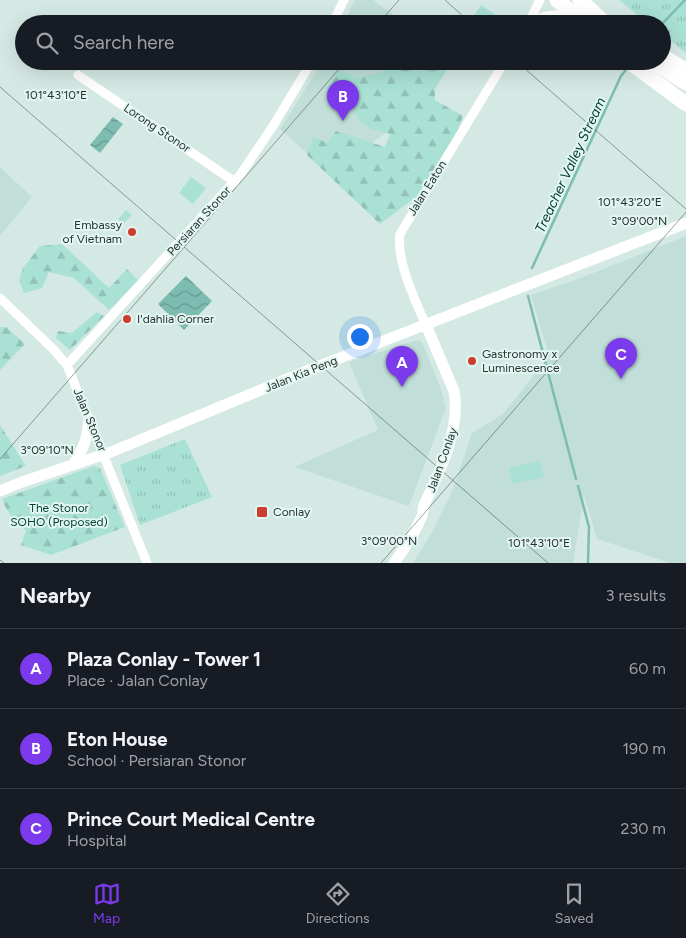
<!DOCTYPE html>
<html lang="en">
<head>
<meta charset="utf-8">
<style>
  body { margin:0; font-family:Figtree,sans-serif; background:#20242c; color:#f1f3f6 }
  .you { position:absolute; left:359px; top:336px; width:18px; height:18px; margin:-12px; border:4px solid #fff; border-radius:50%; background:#1a73e8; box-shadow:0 0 0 8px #1a73e833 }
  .badge { display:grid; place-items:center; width:32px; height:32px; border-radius:50%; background:#7c3aed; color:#fff; font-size:16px; font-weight:700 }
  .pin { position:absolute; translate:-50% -41px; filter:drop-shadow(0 1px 2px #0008) }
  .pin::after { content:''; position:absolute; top:26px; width:18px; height:15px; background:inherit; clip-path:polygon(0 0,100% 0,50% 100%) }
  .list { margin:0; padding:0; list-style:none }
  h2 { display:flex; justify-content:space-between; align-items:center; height:65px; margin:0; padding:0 20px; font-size:21px }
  h2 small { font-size:16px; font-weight:400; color:#9ea1a6 }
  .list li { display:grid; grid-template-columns:32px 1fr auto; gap:15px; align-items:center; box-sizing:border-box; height:80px; padding:0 20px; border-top:1px solid #363941 }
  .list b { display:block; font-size:19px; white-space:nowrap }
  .list p { margin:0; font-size:16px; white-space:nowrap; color:#9ea1a6 }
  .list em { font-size:16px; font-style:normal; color:#9ea1a6 }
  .icon { flex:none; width:28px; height:28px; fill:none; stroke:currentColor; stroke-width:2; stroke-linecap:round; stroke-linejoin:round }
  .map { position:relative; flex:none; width:686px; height:563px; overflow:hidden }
  .search { position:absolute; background:#171b24; box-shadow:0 5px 20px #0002; left:15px; right:15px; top:15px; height:55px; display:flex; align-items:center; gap:12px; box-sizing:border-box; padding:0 18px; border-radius:28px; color:#9ea1a6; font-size:19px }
  .sheet { height:305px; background:#171b24 }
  nav { display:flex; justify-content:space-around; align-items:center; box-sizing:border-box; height:70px; border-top:1px solid #363941; background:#171b24; font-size:14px; color:#9ea1a6 }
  nav a { display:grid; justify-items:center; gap:2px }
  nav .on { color:#7c3aed }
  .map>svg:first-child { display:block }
  .built { fill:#c1dfd8 }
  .grass { fill:url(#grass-tufts) }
  .forest { fill:url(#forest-firs) }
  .green { fill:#a9e1d5 }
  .water { fill:url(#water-waves) }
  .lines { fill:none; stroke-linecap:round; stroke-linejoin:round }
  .stream { stroke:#7dbcb0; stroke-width:2.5 }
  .minor { stroke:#fff; stroke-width:9 }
  .tertiary { stroke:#fff; stroke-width:11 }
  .secondary { stroke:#fff; stroke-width:14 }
  .primary { stroke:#fff; stroke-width:15 }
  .ticks { fill:none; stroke:#2a3230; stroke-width:1; stroke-opacity:0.45 }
  .poi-dot { fill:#cb3f2c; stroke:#e2f6f2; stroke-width:2 }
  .labels { text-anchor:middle; stroke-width:4; stroke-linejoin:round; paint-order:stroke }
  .street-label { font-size:12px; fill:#2a3230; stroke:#e2f6f2 }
  .poi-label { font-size:12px; fill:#2a3230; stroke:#e2f6f2; text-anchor:start }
  .park-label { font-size:12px; fill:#023e36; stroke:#e2f6f2 }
  .water-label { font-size:14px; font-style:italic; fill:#003a32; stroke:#e2f6f2 }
  .ticks-label { font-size:12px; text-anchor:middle; fill:#2a3230; stroke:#e2f6f2; stroke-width:4; stroke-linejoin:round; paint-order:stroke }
</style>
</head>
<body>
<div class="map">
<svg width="686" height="563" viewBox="0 0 686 563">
  <defs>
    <pattern id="grass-tufts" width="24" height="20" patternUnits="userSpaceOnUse" patternTransform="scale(1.25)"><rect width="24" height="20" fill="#a9e1d5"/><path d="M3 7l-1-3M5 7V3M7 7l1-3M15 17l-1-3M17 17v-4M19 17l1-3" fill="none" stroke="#92c2b7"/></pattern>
    <pattern id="forest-firs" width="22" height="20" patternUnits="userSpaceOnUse" patternTransform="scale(1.25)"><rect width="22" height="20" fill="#a9e1d5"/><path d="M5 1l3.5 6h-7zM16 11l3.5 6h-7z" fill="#92c2b7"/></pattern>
    <pattern id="water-waves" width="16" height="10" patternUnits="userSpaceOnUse" patternTransform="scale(1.25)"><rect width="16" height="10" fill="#7dbcb0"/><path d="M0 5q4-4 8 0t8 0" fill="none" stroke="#679990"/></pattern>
  </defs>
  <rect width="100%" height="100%" fill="#d5e9e4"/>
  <path class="built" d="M355,0H373L407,24H343Z
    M323,61H447L411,114L330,174L280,129Z
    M0,167L32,197L0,236Z
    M686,236V563H670L597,539L584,495L573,563H413L433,531L453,489L472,433L503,414L549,356L531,295L578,279Z
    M417,340L422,342L441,389L446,408L409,506L294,467L378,430L349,362Z"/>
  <path class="grass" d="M619,0H686V53L662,34V24H649Z
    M185,439L212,497L140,525L120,465Z"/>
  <path class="forest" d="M400,61H443L449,66L435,89V100L463,116L457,133L417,196L380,224L307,155L313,137L328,143L336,131L385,147L390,134L371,129L361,122L348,101L327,88L340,69L356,78L380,73Z
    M62,244L109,288L127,269L138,280L109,310L74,278L49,272L42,288L24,293L19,280L23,268L40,246Z
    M97,312L104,316L70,350L56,338L58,331L72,333Z
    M0,327H6L25,344L0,370Z
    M0,425L26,466L0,476Z
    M94,466L100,468L125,527L51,555L21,545L26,531C15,522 7,513 2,499Z"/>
  <path class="green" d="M481,5L509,24H468Z
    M191,177L206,188L193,204L179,193Z
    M126,210L132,215L123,224L118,219Z
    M540,461L544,477L512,484L509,468Z"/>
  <path class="water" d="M113,117L123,124L100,153L90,145Z
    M186,276L212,301L184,330L158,304Z"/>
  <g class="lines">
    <path class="stream" d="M662,24L685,0
      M532,268L621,76L625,71
      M528,296L576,479
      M578,486L589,527L588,563"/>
    <path class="minor" d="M332,24L344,0
      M528,24L540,0
      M531,24C546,12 557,15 575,16
      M78,75L235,182
      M0,298L52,348L67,365L147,563
      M426,325C415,301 396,260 400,234L505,61
      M67,365L240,175L273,126L312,61"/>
    <path class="tertiary" d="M73,465C84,448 87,439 89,419
      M0,491L22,482L111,452L309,370L686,223
      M394,563C405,548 415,533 422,516C423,513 423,509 424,505C440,471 461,429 454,391L426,325"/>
    <path class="secondary" d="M662,55L686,70"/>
    <path class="primary" d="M557,0L585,24
      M580,0L606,24
      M628,61L686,104
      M652,61L686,83"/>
  </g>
  <path class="ticks" d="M445,0L472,24M378,24L399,0M516,61L686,209M0,87L548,563M0,459L346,61M0,560L4,563M381,563L686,212"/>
  <g class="poi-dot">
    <circle cx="132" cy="232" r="5"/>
    <circle cx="127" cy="319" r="5"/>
    <circle cx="472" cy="361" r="5"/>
    <rect x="256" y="506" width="12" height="12" rx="2.5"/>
  </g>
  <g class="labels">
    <g class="street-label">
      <text transform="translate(157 128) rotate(34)" y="4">Lorong Stonor</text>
      <text transform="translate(427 188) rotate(-58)" y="4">Jalan Eaton</text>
      <text transform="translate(199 221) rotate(-48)" y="4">Persiaran Stonor</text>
      <text transform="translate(301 374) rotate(-22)" y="4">Jalan Kia Peng</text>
      <text transform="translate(90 420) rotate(67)" y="4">Jalan Stonor</text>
      <text transform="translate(442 460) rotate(-70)" y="4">Jalan Conlay</text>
    </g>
    <g class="poi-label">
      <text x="122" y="229" text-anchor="end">Embassy<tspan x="122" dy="14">of Vietnam</tspan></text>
      <text x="137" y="323">I'dahlia Corner</text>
      <text x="482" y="358">Gastronomy x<tspan x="482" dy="14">Luminescence</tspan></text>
      <text x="273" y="516">Conlay</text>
    </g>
    <g class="park-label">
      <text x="59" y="512">The Stonor<tspan x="59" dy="14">SOHO (Proposed)</tspan></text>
    </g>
    <g class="water-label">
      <text transform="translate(570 165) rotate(-65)" y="5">Treacher Valley Stream</text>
    </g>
  </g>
  <g class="ticks-label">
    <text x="56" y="99">101°43'10"E</text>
    <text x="630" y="206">101°43'20"E</text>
    <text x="639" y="225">3°09'00"N</text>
    <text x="47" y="454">3°09'10"N</text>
    <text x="389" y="545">3°09'00"N</text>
    <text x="539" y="547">101°43'10"E</text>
  </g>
</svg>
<div class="you"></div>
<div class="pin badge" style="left:402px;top:387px">A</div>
<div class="pin badge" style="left:343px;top:121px">B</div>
<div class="pin badge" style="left:621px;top:379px">C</div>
<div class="search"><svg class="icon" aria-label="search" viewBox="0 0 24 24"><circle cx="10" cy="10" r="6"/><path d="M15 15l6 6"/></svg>Search here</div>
</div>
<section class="sheet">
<h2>Nearby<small>3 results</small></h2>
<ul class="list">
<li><span class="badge">A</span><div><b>Plaza Conlay - Tower 1</b><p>Place · Jalan Conlay</p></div><em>60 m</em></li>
<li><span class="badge">B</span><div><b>Eton House</b><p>School · Persiaran Stonor</p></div><em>190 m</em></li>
<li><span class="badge">C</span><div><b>Prince Court Medical Centre</b><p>Hospital</p></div><em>230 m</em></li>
</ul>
</section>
<nav>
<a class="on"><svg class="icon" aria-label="map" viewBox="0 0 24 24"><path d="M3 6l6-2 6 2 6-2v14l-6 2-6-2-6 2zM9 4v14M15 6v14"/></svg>Map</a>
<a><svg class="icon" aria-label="directions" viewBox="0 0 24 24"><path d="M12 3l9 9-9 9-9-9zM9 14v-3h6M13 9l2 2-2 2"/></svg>Directions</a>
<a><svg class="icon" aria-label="saved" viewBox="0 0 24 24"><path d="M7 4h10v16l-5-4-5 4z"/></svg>Saved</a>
</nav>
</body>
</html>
